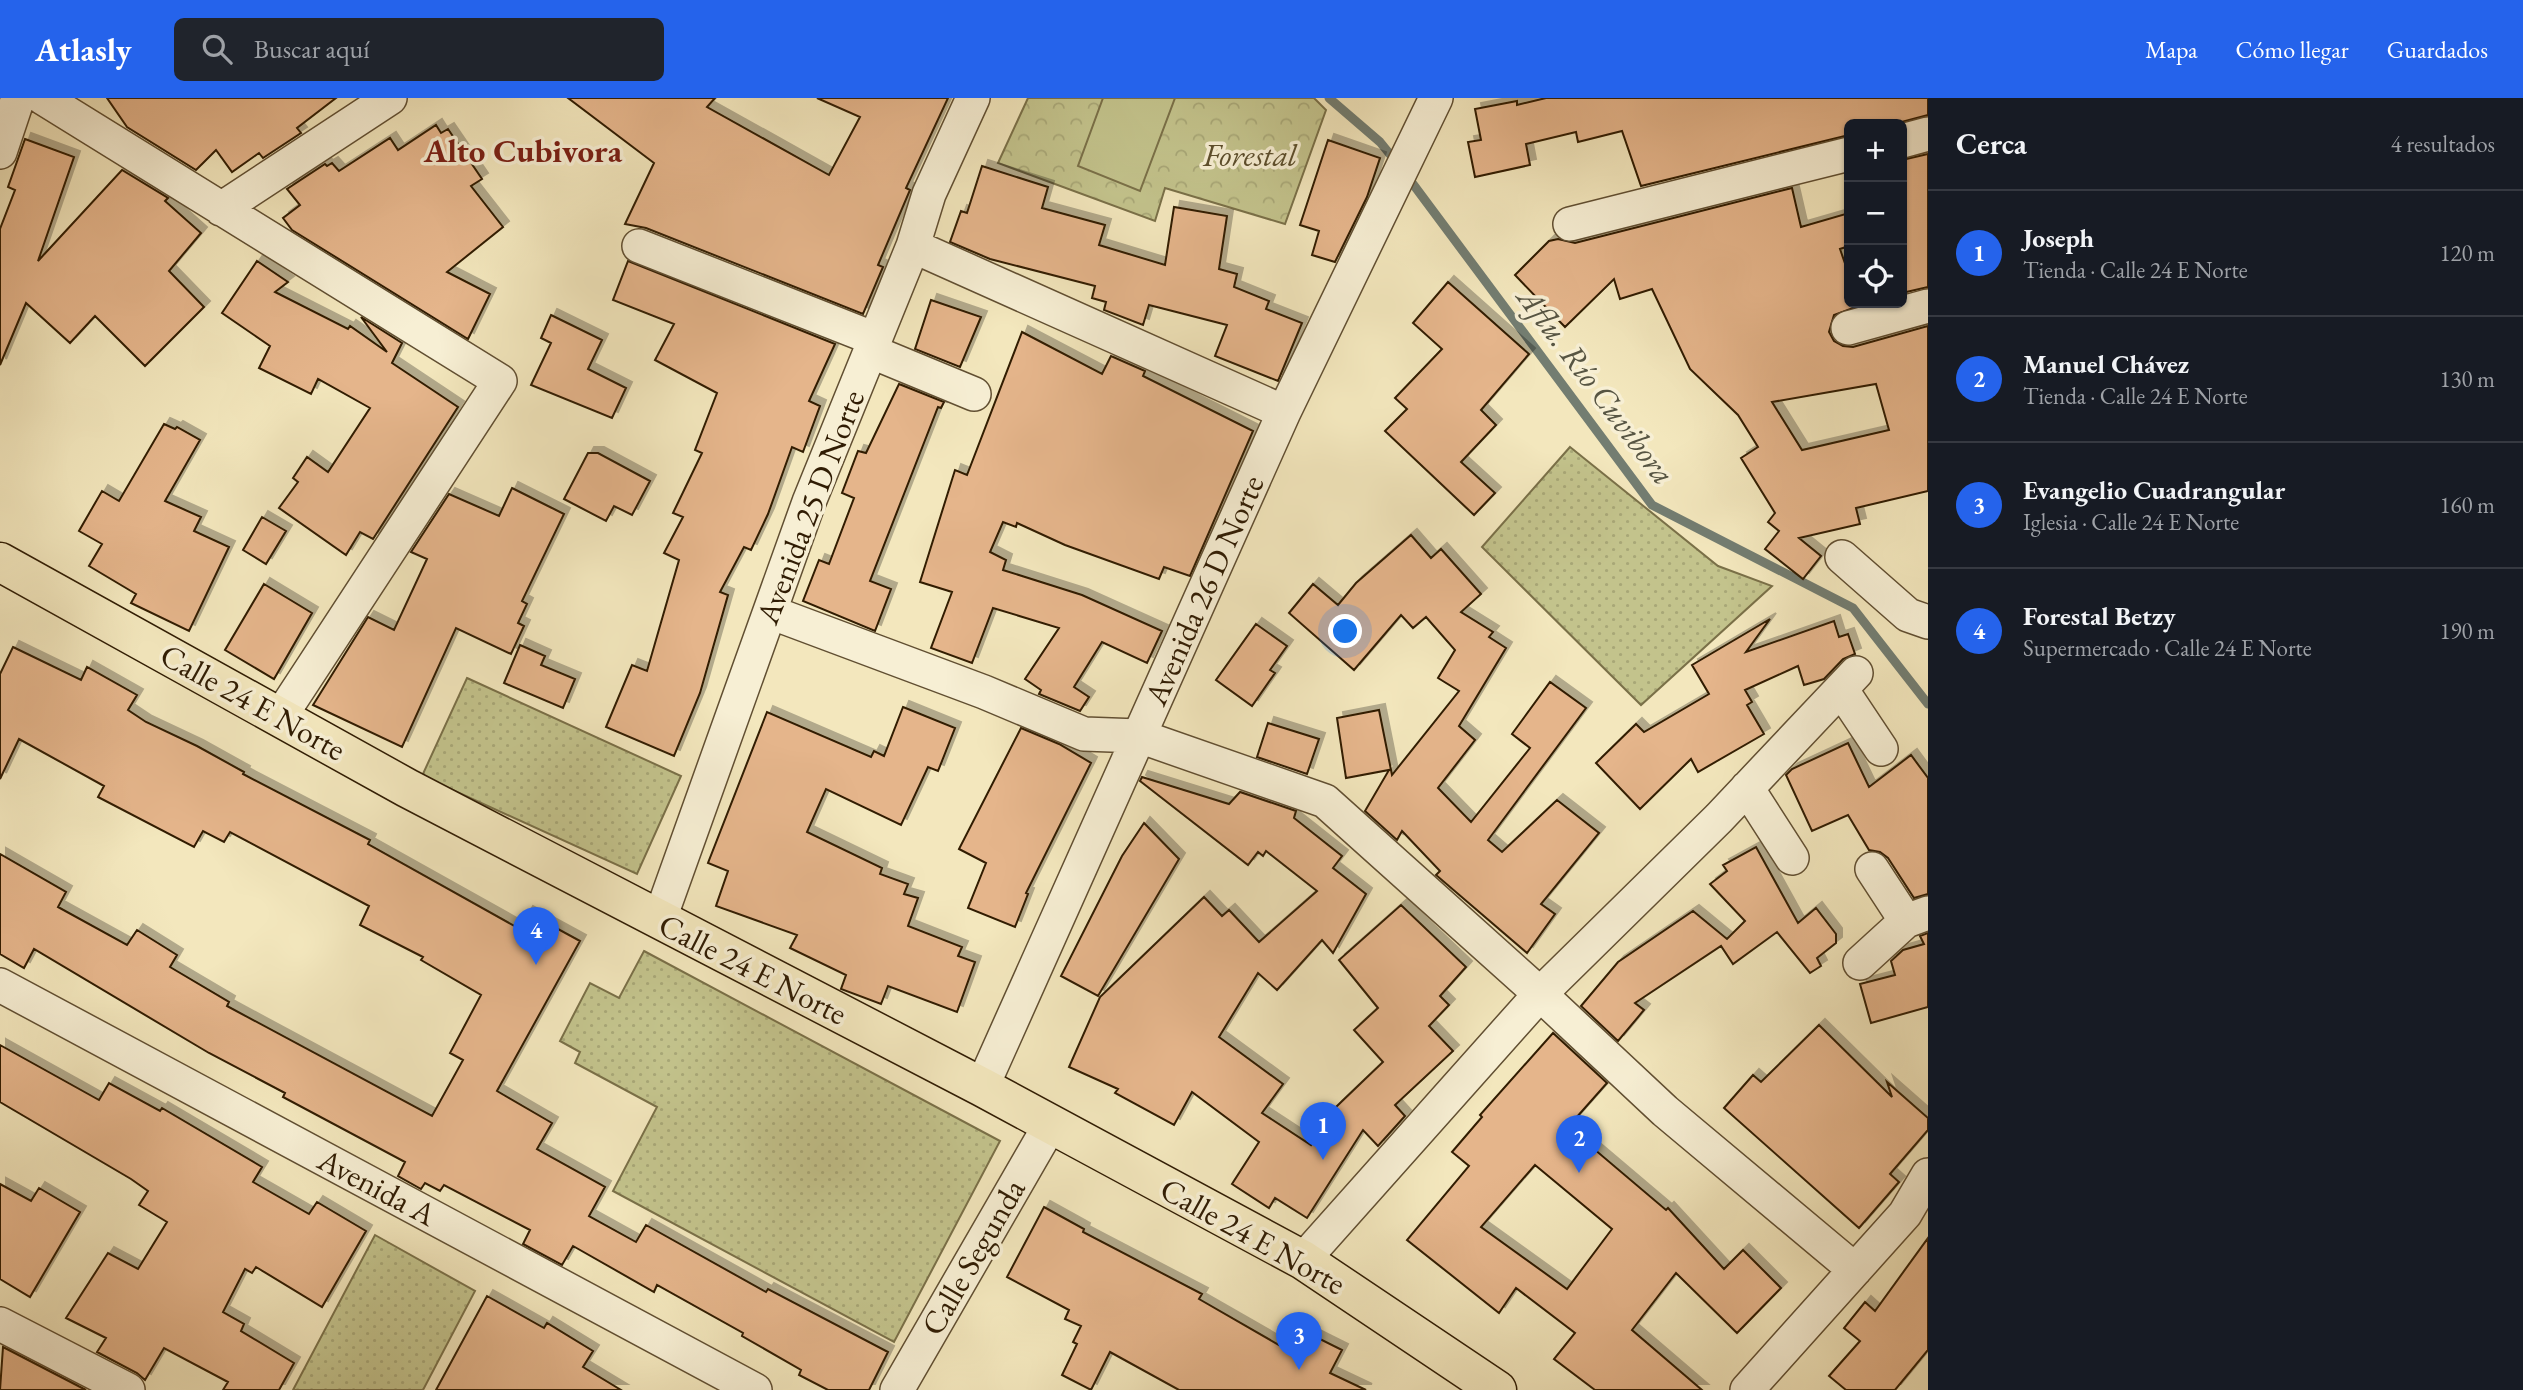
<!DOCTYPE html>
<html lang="es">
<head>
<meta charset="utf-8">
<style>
  body { margin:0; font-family:"EB Garamond",serif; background:#20242c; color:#f1f3f6 }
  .controls { position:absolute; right:21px; top:21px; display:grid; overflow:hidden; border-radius:10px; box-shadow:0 2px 5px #0004 }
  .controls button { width:63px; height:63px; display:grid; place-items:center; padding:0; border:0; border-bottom:2px solid #363941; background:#171b24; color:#f1f3f6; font:35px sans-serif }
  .you { position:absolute; left:1346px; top:534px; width:24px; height:24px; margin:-18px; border:5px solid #fff; border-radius:50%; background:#1a73e8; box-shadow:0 0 0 10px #1a73e833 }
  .badge { display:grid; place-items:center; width:46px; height:46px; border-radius:50%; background:#2563eb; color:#fff; font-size:23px; font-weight:700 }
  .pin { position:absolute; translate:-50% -58px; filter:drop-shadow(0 2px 4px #0008) }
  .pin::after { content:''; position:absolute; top:37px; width:24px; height:21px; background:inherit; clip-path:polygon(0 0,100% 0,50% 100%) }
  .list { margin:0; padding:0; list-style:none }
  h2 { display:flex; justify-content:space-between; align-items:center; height:91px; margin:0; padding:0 28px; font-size:30px }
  h2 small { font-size:23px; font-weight:400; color:#9ea1a6 }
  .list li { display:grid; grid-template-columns:46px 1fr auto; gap:21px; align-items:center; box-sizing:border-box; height:126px; padding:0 28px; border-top:2px solid #363941 }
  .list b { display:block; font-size:26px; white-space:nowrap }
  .list p { margin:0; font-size:23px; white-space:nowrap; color:#9ea1a6 }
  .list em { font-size:23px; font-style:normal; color:#9ea1a6 }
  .icon { flex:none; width:38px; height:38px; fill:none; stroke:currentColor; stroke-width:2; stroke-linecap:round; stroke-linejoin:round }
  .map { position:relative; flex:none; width:1928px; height:1292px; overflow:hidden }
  header { display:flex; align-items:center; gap:42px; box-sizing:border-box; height:98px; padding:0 35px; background:#2563eb; color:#fff }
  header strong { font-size:33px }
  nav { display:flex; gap:38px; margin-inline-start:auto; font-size:24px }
  .search { width:490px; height:63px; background:#20242c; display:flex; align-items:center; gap:18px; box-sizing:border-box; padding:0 24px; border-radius:10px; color:#9ea1a6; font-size:26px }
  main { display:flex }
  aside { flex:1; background:#171b24 }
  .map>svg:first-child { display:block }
  .grass { fill:url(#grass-dots); stroke:#7a7048; stroke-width:2 }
  .park { fill:url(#park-crowns); stroke:#7a7048; stroke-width:2 }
  .pitch { fill:#c3c38c; stroke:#7a7048; stroke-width:2 }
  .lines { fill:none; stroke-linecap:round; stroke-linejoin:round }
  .stream { stroke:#737d71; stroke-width:9 }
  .building { fill:#e5b58b; stroke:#301c03; stroke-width:2; fill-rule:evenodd; filter:url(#shadow) }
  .minor-casing { stroke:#614f32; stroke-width:36 }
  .major-casing { stroke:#301c03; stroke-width:41 }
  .minor { stroke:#f7efd4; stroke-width:33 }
  .major { stroke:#f3e7bd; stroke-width:38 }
  .labels { text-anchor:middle; stroke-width:7; stroke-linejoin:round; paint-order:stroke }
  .park-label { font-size:32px; font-style:italic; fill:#5c4e2c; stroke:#f7efd4 }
  .street-label { font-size:32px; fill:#301c03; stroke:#f7efd4 }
  .neighbourhood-label { font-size:33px; font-weight:bold; fill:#7a1f14; stroke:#f7efd4 }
  .water-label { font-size:33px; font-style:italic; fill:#575543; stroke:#f7efd4 }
</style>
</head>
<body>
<header>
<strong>Atlasly</strong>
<div class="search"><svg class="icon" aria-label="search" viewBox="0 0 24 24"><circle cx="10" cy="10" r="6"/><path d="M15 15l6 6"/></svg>Buscar aquí</div>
<nav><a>Mapa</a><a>Cómo llegar</a><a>Guardados</a></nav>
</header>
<main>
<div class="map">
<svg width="1928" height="1292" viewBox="0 0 1928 1292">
  <defs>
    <pattern id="grass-dots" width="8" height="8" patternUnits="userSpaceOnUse" patternTransform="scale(1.75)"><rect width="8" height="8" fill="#c3c38c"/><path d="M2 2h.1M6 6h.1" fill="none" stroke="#a8a777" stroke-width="1.8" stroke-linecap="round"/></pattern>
    <pattern id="park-crowns" width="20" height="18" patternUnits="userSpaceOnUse" patternTransform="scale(1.75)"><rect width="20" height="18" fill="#c3c38c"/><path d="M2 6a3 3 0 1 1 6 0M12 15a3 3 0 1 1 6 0" fill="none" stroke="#a8a777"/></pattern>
    <filter id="shadow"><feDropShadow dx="6" dy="-6" stdDeviation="0" flood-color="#0004"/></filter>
  </defs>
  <rect width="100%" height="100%" fill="#f3e7bd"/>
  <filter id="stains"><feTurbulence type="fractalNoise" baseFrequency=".00286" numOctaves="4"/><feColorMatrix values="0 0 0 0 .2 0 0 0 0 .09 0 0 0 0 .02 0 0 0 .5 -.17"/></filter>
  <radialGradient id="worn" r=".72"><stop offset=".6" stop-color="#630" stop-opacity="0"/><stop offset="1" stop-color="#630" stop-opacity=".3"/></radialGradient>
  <path class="grass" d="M1570,349L1718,468L1772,488L1641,607L1482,449Z
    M467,580L681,678L637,776L422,678Z
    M644,853L1000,1043L894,1244L613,1093L657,1009L575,965L580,954L560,943L590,885L619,900Z
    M375,1137L475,1193L423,1292H293Z"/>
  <path class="park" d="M1028,0H1314L1326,12L1285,126L1165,90L1155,123L998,65Z"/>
  <path class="pitch" d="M1103,0H1175L1140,93L1078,68Z"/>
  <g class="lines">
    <path class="stream" d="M1329,0L1380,44L1397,65
      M1407,78L1652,407L1853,510L1928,606"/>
  </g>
  <path class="building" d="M107,0H336L297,30L301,35L263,60L259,55L232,74L216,52L196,72L127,29Z
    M568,0H715L707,9L829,77L860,19L817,0H948L906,90L910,92L878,167L883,169L863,216L646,130L625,126L654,65Z
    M1546,0H1928V17L1894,26H1849V37L1641,88L1622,33L1578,44L1576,34L1526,46L1530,67L1475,79L1468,44L1481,42L1475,11L1517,3V7Z
    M436,27L441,35L448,31L482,81L471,88L503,129L447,174L490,196L468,241L292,132L283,120L300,107L287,91L325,66L327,68L332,65L339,73L390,40L398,52Z
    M25,41L74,59L38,163L122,72L168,100L165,103L201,135L169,173L204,209L145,268L95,218L70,245L26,205L0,267V131L15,92L8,89Z
    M1328,42L1380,60L1367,99L1335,164L1312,157L1319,133L1300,127Z
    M1928,56V189L1902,195V62Z
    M982,68L1048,89L1042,110L1105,127L1099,147L1165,167L1174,109L1227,118L1219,171L1237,176L1234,189L1269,203L1266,211L1302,225L1278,283L1215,258L1227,227L1149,207L1143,227L1104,212L1106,204L1092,200L1095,188L990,161L950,144L961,113L967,115Z
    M1792,90L1801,129L1849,115V148L1840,151L1849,177V205H1867L1834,217L1829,234L1834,243L1843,248L1853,249L1928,228V393L1856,410L1860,426L1799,440L1821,458L1803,481L1765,451L1779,433L1768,424L1775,415L1741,360L1758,349L1738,317L1690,271L1652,191L1620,201L1614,181L1565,229L1515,177L1549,143L1558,141L1575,145ZM1876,286L1889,332L1802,352L1772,304Z
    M257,163L288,184L275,194L348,231L350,228L387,254L361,219L402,245L392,265L458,309L373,441L360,434L346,457L279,410L298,384L293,380L307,359L328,374L370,310L318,281L311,296L259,270L270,248L222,215Z
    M628,163L835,246L809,303L820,308L803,354L792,349L768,416L751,452L744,449L720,494L728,497L700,595L674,658L606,629L632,567L647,573L679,462L664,455L683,419L673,415L702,355L695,352L717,295L655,262L674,226L613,202Z
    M1448,184L1529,256L1481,312L1496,327L1461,364L1495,395L1474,417L1385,333L1407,311L1395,300L1442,251L1413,225Z
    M931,202L981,219L960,269L915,251Z
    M551,217L602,242L588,271L626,290L612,320L531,287L551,245L541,240Z
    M1022,234L1102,276L1111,258L1145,273L1143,278L1253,333L1190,478L1164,469L1159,481L1065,447L1017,425L1016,429L1003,424L990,454L1006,462L1003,472L1082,497L1162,533L1147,565L1102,544L1074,589L1089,599L1080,613L1039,596L1041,592L1025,581L1059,530L993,510L972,565L931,550L952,494L920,484L955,372L967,377Z
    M899,286L944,304L941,310L938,309L870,483L891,491L875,533L803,503L819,462L829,466L854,400L842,395L858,353L866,355Z
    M164,326L175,331L177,329L200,342L165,403L201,419L194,433L229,449L189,533L131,505L136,496L89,468L102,446L79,433L102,393L119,403Z
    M588,355H598L650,383L632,417L614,408L606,423L564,401Z
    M512,390L564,416L522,503L527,506L518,525L524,528L511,556L456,530L402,649L313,607L368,519L394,532L427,461L411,454L449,396L499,418Z
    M262,419L286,433L266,466L243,452Z
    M1411,437L1431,460L1441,451L1481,496L1461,514L1493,534L1489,539L1506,550L1459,628L1475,642L1438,690L1471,724L1530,650L1512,636L1550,584L1586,610L1488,742L1502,754L1557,702L1599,735L1541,806L1555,816L1527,855L1436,777L1440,773L1402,733L1397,742L1365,713L1389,672L1346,680L1337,620L1379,612L1392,677L1459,593L1438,580L1455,552L1426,519L1413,530L1401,517L1354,572L1289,515L1313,486L1338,507L1356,485Z
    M264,486L312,515L274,581L225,552Z
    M1770,521L1746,554L1834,523L1839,539L1848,536L1855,556L1843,561L1824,581L1804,587L1798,568L1745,592L1752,604L1747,607L1764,636L1698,674L1691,661L1640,711L1596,665L1636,626L1644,634L1709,596L1692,567Z
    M1256,526L1287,548L1270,572L1275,575L1252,608L1216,582Z
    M520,547L545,558L541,567L575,581L563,610L504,585Z
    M13,549L81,582L87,569L137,597L128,612L146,624L197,648L244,674L243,676L370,742L368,746L518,830L527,814L580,843L497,993L552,1025L537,1051L605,1089L589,1118L636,1144L646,1127L766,1194L768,1191L888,1254L869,1292H828L799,1277L801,1272L742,1238L743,1235L657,1187L654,1194L573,1148L562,1167L523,1146L530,1132L444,1087L440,1093L425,1085L421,1091L398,1078L405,1064L283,999L285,995L209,955L34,851L24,870L0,856V756L66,794L58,809L127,847L137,832L177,857L170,869L229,904L227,908L432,1018L463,962L450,955L481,897L421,862L423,859L360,827L369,808L230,734L224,744L203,733L194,749L98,699L104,688L19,641L0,681V576Z
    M903,609L955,630L938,673L928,669L901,727L826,691L807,734L882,770L880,776L908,786L904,796L918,800L908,828L962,849L958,858L975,864L957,914L888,888L881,906L841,891L846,877L790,850L797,837L716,808L728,773L708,765L767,614L871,659L874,653L884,658Z
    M1268,625L1319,641L1307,676L1257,659Z
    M1021,630L1059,646L1091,665L1026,795L1028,796L1015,829L968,810L986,765L959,751Z
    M1848,645L1869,689L1911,657L1928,680V796L1914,800L1888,760L1880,754L1869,752L1848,717L1812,733L1786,677L1792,671Z
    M1142,679L1229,706L1240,694L1296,713L1294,720L1342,758L1333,770L1366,796L1333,855L1322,842L1277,892L1258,875L1219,939L1283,986L1262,1015L1311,1047L1336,1009L1383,964L1354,932L1378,910L1339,862L1401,807L1466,869L1440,898L1449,907L1429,928L1453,953L1395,1007L1405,1018L1378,1048L1363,1032L1307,1120L1275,1100L1269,1110L1232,1086L1259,1044L1192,994L1174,1027L1115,995L1118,991L1069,969L1100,899L1204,799L1222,818L1229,812L1259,844L1317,793L1266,753L1263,758L1258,754L1248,767L1140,683Z
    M1144,725L1179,761L1098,898L1061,878L1122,758Z
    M1756,749L1798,825L1816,810L1836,836V845L1817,860L1821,868L1810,875L1777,834L1733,866L1721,848L1635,905L1644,912L1618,943L1581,908L1618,864L1693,813L1727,841L1745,823L1710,786L1727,773L1723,767Z
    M1928,835V909L1871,925L1860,886L1895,877L1891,863L1903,852L1924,846L1920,838Z
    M1819,927L1892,999L1887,984L1928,1020V1032L1890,1076L1899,1084L1859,1130L1724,1010L1753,977L1761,984Z
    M1553,935L1607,985L1568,1029L1666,1112L1668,1110L1724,1171L1743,1152L1781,1190L1737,1235L1676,1175L1632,1232L1702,1292H1595L1554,1261L1575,1235L1516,1190L1499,1215L1407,1142L1469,1068L1452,1054L1482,1019L1480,1017ZM1535,1067L1612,1131L1567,1191L1481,1129Z
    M0,947L99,1002L109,985L160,1013L162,1010L262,1069L253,1084L309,1116L317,1104L366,1133L322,1209L256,1169L252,1175L245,1171L223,1214L244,1226L241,1233L294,1265L279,1292H223L228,1284L164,1250L145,1282L137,1275L97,1254L106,1240L66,1220L108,1155L138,1171L167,1124L139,1107L148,1093L131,1081L0,1004Z
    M0,1086L31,1103L39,1090L80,1114L30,1199L0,1181Z
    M1044,1109L1084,1131L1083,1134L1202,1196L1199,1201L1279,1247L1290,1226L1342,1252L1330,1275L1366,1292H1179L1110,1254L1091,1292L1062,1277L1077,1246L1073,1244L1081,1228L1065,1221L1069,1212L1007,1179Z
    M1928,1140V1252L1895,1292H1846L1829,1278L1860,1243L1844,1230L1865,1204L1875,1213Z
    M487,1198L544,1230L547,1225L593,1253L583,1269L621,1292H436Z
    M3,1249L86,1292H0Z"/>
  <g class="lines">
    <defs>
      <path id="minor" d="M43,0L500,283L280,619
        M1902,43L1928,36
        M0,54L18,0
        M221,111L390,0
        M1570,126L1849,56
        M639,148L875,241
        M913,148L1284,314
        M1848,230L1928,208
        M870,253L974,296
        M1842,459L1908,517L1928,524
        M770,514L984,594L1084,636L1139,638L1325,703L1540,896L1665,1013L1855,1172
        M1841,591L1881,651
        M1747,690L1792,760
        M1872,771L1906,823
        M659,823L809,404L913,148L929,96L973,0
        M1860,865L1906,823L1928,815
        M0,887L755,1292
        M982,989L1284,314L1436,0
        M1303,1162L1540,896L1719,720L1856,575
        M0,1226L128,1292
        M897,1292L1050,1027
        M1747,1292L1905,1116L1928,1077"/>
      <path id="major" d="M0,464L407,690L982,989L1303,1162L1497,1292"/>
    </defs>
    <use href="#minor" class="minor-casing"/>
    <use href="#major" class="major-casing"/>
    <use href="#minor" class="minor"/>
    <use href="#major" class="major"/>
  </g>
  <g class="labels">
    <g class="park-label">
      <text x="1250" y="68">Forestal</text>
    </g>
    <g class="street-label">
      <text transform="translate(810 409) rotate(-69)" y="11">Avenida 25 D Norte</text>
      <text transform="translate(1204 492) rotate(-66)" y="11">Avenida 26 D Norte</text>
      <text transform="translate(253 604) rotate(29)" y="11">Calle 24 E Norte</text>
      <text transform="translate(753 871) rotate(27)" y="11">Calle 24 E Norte</text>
      <text transform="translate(377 1089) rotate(28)" y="11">Avenida A</text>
      <text transform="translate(1253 1138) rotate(29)" y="11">Calle 24 E Norte</text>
      <text transform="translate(973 1159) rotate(-60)" y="11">Calle Segunda</text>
    </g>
    <g class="neighbourhood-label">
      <text x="523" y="64">Alto Cubivora</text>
    </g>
    <g class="water-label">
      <text transform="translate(1597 287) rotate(53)" y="12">Aflu. Río Cuvibora</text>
    </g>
  </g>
  <rect width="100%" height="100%" filter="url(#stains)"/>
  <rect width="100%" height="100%" fill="url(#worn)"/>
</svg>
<div class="controls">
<button>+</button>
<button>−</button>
<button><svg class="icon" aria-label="locate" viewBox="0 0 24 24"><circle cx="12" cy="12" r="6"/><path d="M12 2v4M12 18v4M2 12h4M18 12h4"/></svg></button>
</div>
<div class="you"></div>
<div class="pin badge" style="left:1323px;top:1062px">1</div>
<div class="pin badge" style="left:1579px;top:1075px">2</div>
<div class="pin badge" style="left:1299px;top:1272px">3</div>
<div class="pin badge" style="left:536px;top:867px">4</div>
</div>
<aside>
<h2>Cerca<small>4 resultados</small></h2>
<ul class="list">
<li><span class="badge">1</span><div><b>Joseph</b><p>Tienda · Calle 24 E Norte</p></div><em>120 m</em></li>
<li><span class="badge">2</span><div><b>Manuel Chávez</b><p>Tienda · Calle 24 E Norte</p></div><em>130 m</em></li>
<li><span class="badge">3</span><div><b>Evangelio Cuadrangular</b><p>Iglesia · Calle 24 E Norte</p></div><em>160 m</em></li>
<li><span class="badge">4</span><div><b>Forestal Betzy</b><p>Supermercado · Calle 24 E Norte</p></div><em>190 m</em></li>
</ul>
</aside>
</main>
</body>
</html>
